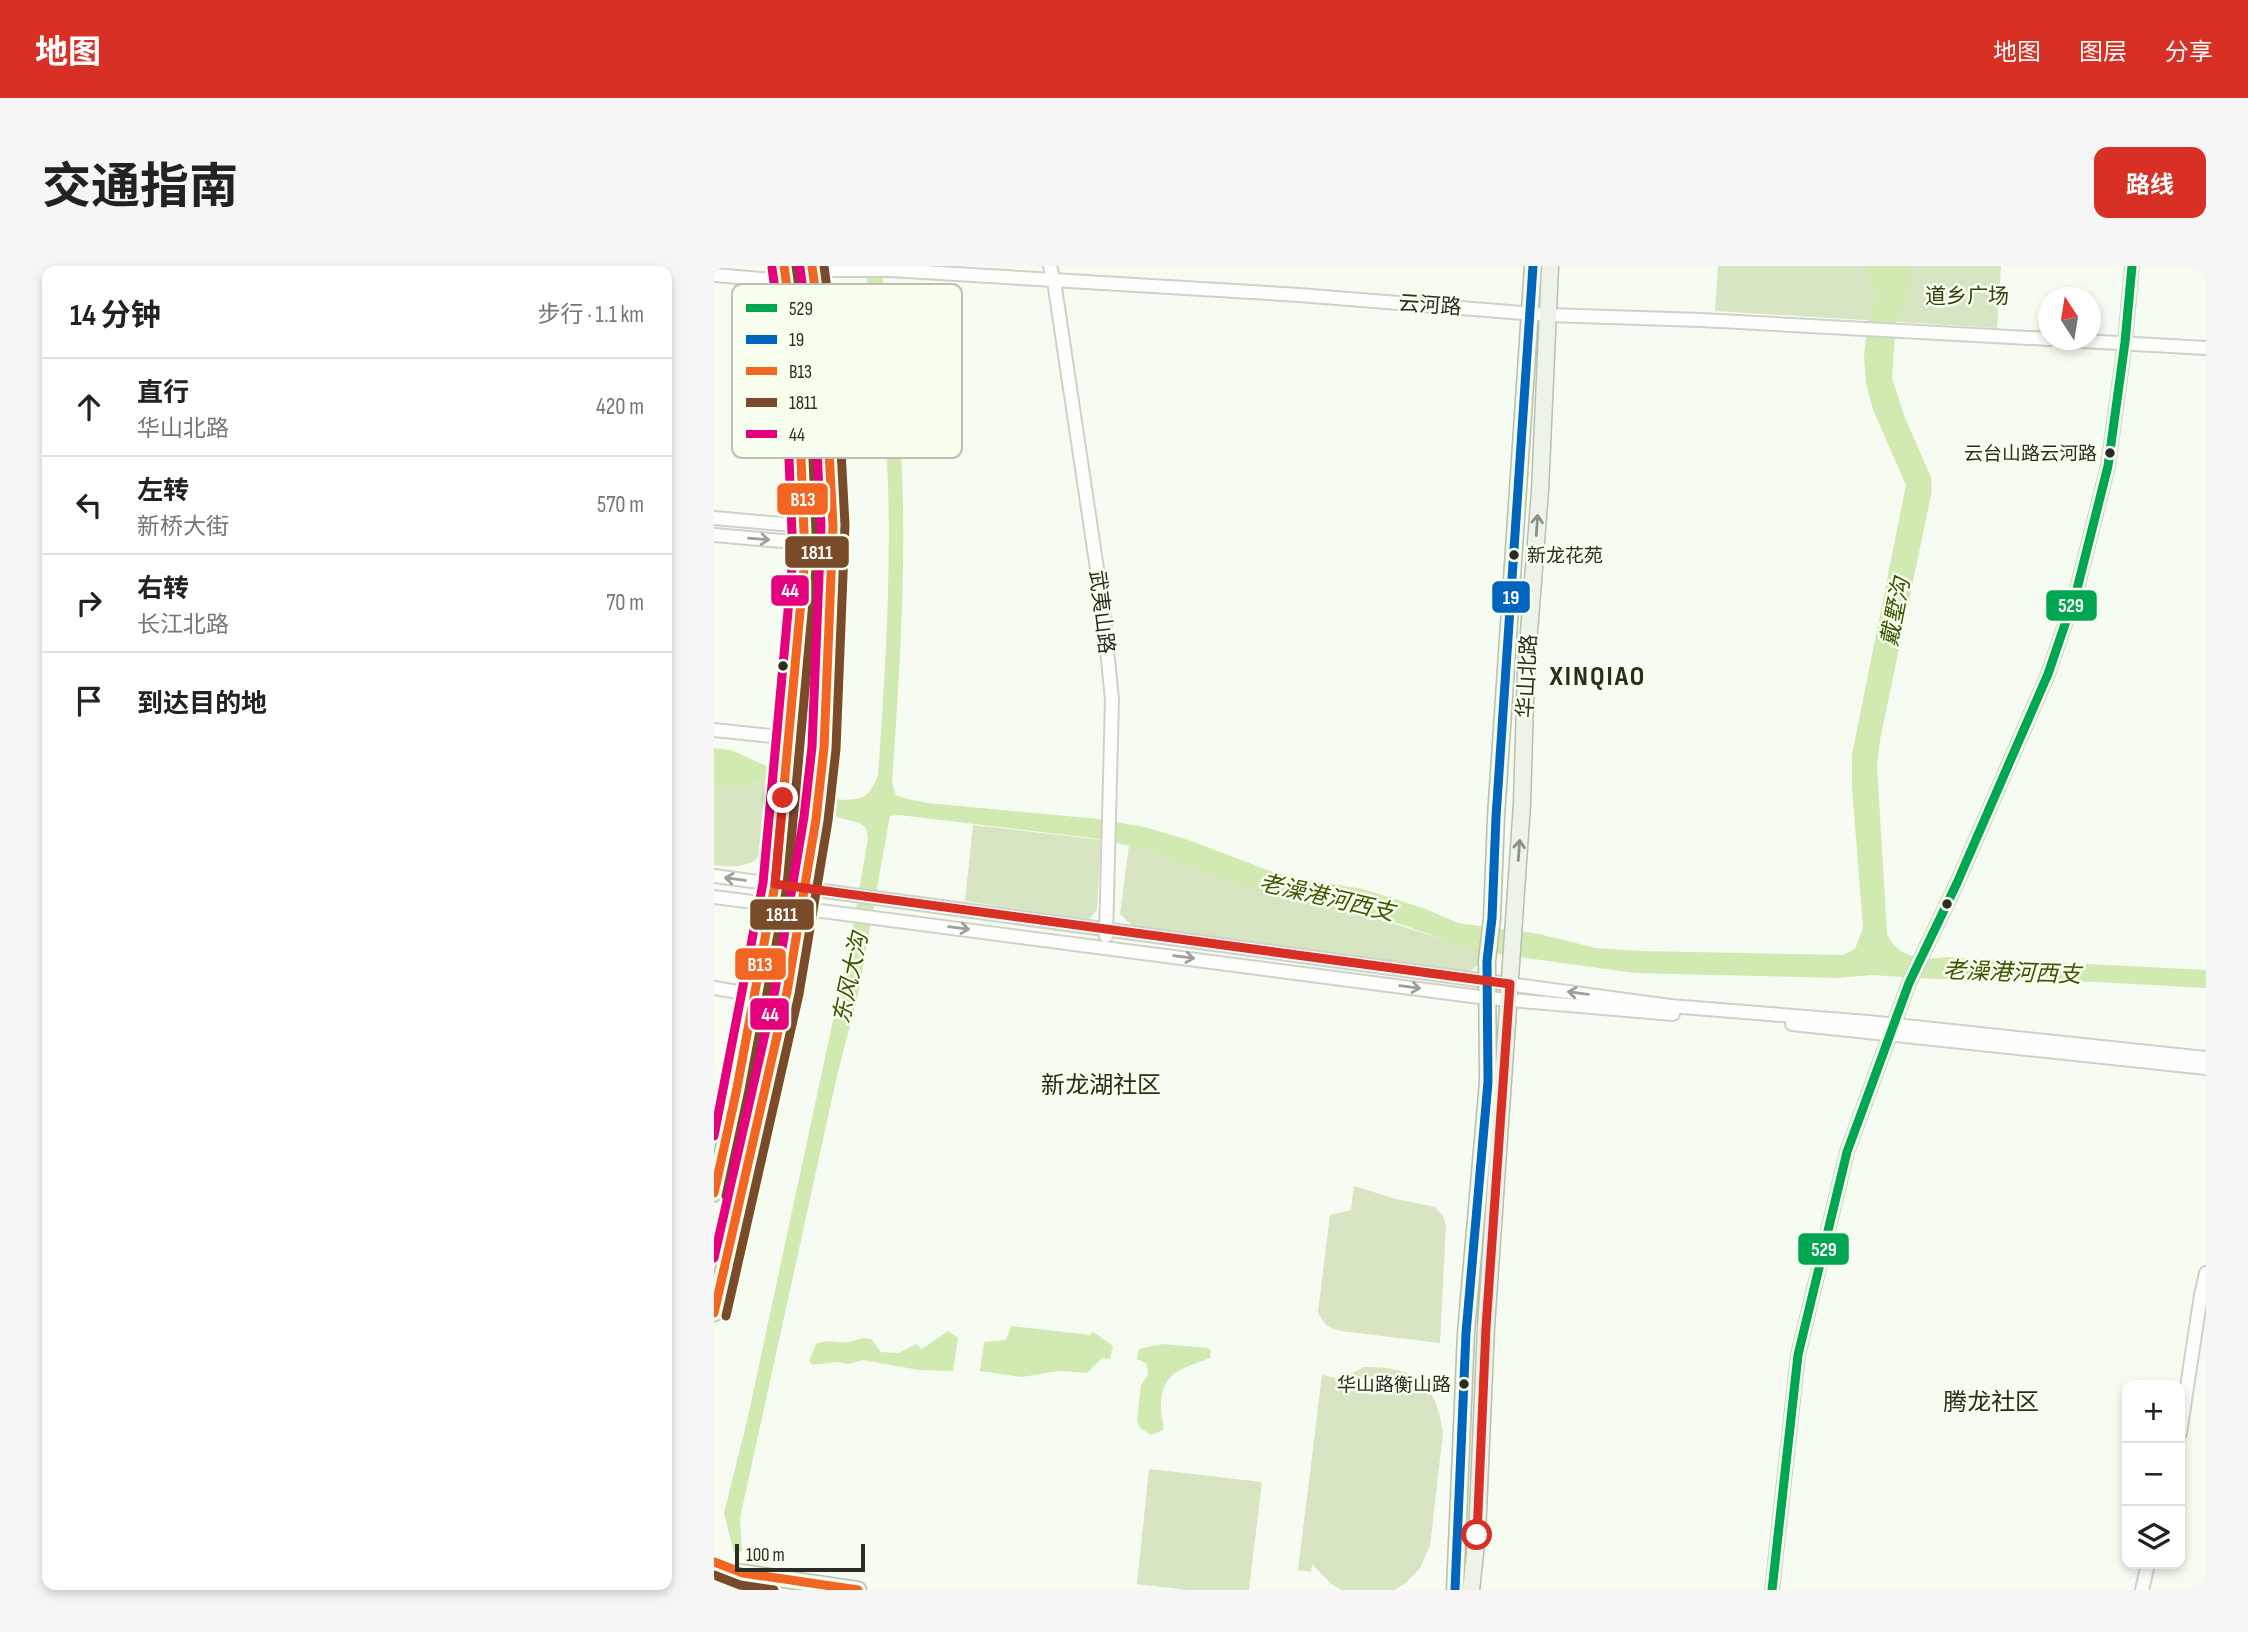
<!DOCTYPE html>
<html lang="zh">
<head>
<meta charset="utf-8">
<style>
  body { margin:0; font-family:"Sofia Sans Condensed","Noto Sans SC",sans-serif; background:#f6f6f6; color:#222 }
  .controls { position:absolute; right:21px; bottom:21px; display:grid; overflow:hidden; border-radius:14px; box-shadow:0 4px 10px #0003 }
  .controls button { width:63px; height:63px; display:grid; place-items:center; padding:0; border:0; border-bottom:2px solid #e0e0e0; background:#fff; color:#222; font:35px sans-serif }
  .compass { position:absolute; left:1324px; top:21px; width:63px; height:63px; border-radius:50%; background:#fff; box-shadow:0 4px 10px #0003; rotate:348deg }
  .scale { position:absolute; left:21px; bottom:18px; width:130px; box-sizing:border-box; padding-left:7px; border:4px solid #292d23; border-top:0; font-size:19px; line-height:24px; white-space:nowrap; color:#292d23; -webkit-text-stroke:5px #f8ffef; paint-order:stroke }
  .stop { position:absolute; width:21px; height:21px; margin:-16px; border:5px solid #d93025; border-radius:50%; background:#fff }
  .stop.end { background:#d93025; border-color:#fff; box-shadow:0 2px 7px #0008 }
  .list { margin:0; padding:0; list-style:none }
  h2 { display:flex; justify-content:space-between; align-items:center; height:91px; margin:0; padding:0 28px; font-size:30px }
  h2 small { font-size:23px; font-weight:400; color:#767676 }
  .list li { display:grid; grid-template-columns:46px 1fr auto; gap:21px; align-items:center; box-sizing:border-box; height:98px; padding:0 28px; border-top:2px solid #e0e0e0 }
  .list b { display:block; font-size:26px; white-space:nowrap }
  .list p { margin:0; font-size:23px; white-space:nowrap; color:#767676 }
  .list em { font-size:23px; font-style:normal; color:#767676 }
  .icon { flex:none; width:38px; height:38px; fill:none; stroke:currentColor; stroke-width:2; stroke-linecap:round; stroke-linejoin:round }
  .map { position:relative; flex:none; width:1492px; height:1324px; overflow:hidden; border-radius:14px }
  header { display:flex; align-items:center; gap:42px; box-sizing:border-box; height:98px; padding:0 35px; background:#d93025; color:#fff }
  header strong { font-size:33px }
  nav { display:flex; gap:38px; margin-inline-start:auto; font-size:24px }
  .intro { display:flex; align-items:center; justify-content:space-between; box-sizing:border-box; height:168px; padding:0 42px }
  h1 { margin:0; font-size:49px }
  .button { padding:18px 32px; border-radius:14px; background:#d93025; color:#fff; font-size:24px; font-weight:700 }
  main { display:flex; gap:42px; padding:0 42px }
  aside { flex:1; background:#fff; border-radius:14px; box-shadow:0 4px 10px #0003 }
  .map>svg:first-child { display:block }
  .green { fill:#d7e5c3 }
  .water { fill:#d2e9b2 }
  .lines { fill:none; stroke-linecap:round; stroke-linejoin:round }
  .minor-casing { stroke:#ced2c9; stroke-width:16 }
  .major-casing { stroke:#b8c0ae; stroke-width:19 }
  .minor { stroke:#fefffd; stroke-width:12 }
  .major { stroke:#eef3ea; stroke-width:16 }
  .bus-1-casing { stroke:#f8ffef; stroke-width:14 }
  .bus-2-casing { stroke:#f8ffef; stroke-width:14 }
  .bus-3-casing { stroke:#f8ffef; stroke-width:14 }
  .bus-4-casing { stroke:#f8ffef; stroke-width:14 }
  .bus-5-casing { stroke:#f8ffef; stroke-width:14 }
  .bus-1 { stroke:#00a651; stroke-width:9 }
  .bus-2 { stroke:#0065bd; stroke-width:9 }
  .bus-3 { stroke:#f26522; stroke-width:9 }
  .bus-4 { stroke:#7a4b2a; stroke-width:9 }
  .bus-5 { stroke:#e5007d; stroke-width:9 }
  .oneway { stroke:#8c9086 }
  .oneway2 { stroke:#9ea09b }
  .route { stroke:#d93025; stroke-width:9 }
  .bus-dot { fill:#292d23; stroke:#f8ffef; stroke-width:2.5 }
  .labels { text-anchor:middle; stroke-width:5; stroke-linejoin:round; paint-order:stroke }
  .bus-label { font-size:19px; fill:#292d23; stroke:#f8ffef; text-anchor:end }
  .park-label { font-size:21px; fill:#2f410c; stroke:#f8ffef }
  .street-label { font-size:21px; fill:#292d23; stroke:#f8ffef }
  .water-label { font-size:23px; font-style:italic; fill:#3c5501; stroke:#f8ffef }
  .quarter-label { font-size:24px; fill:#262e1a; stroke:#f8ffef }
  .district-label { font-size:28px; font-weight:bold; letter-spacing:2px; fill:#262e1a; stroke:#f8ffef }
  .key { fill:#f8ffef; stroke:#bac0b2; stroke-width:2 }
  .key-label { font-size:19px; fill:#292d23 }
  .line-badge { stroke:#f8ffef; stroke-width:2.5 }
  .badge-label { font-size:19px; text-anchor:middle; font-weight:bold; fill:#fff }
</style>
</head>
<body>
<header>
<strong>地图</strong>
<nav><a>地图</a><a>图层</a><a>分享</a></nav>
</header>
<div class="intro"><h1>交通指南</h1><a class="button">路线</a></div>
<main>
<aside>
<h2>14 分钟<small>步行 · 1.1 km</small></h2>
<ul class="list">
<li><svg class="icon" aria-label="ahead" viewBox="0 0 24 24"><path d="M12 20V5M6 11l6-6 6 6"/></svg><div><b>直行</b><p>华山北路</p></div><em>420 m</em></li>
<li><svg class="icon" aria-label="left" viewBox="0 0 24 24"><path d="M17 20v-9H6M10 6l-5 5 5 5"/></svg><div><b>左转</b><p>新桥大街</p></div><em>570 m</em></li>
<li><svg class="icon" aria-label="right" viewBox="0 0 24 24"><path d="M7 20v-9h11M14 6l5 5-5 5"/></svg><div><b>右转</b><p>长江北路</p></div><em>70 m</em></li>
<li><svg class="icon" aria-label="arrive" viewBox="0 0 24 24"><path d="M6 21V4h12l-3 4 3 4H6"/></svg><div><b>到达目的地</b></div></li>
</ul>
</aside>
<div class="map">
<svg width="1492" height="1324" viewBox="0 0 1492 1324">
  <rect width="100%" height="100%" fill="#f7fcf2"/>
  <path class="green" d="M1004,0H1287L1283,62L1001,45Z
    M45,516L58,521C53,569 63,608 0,599V518L27,522Z
    M259,559L387,574L383,644L374,654L251,635Z
    M415,579L431,583L579,633L617,638L766,685L764,699L755,706L419,660L406,648Z
    M640,920L682,933L721,941L729,950L732,960L726,1077L627,1065C615,1062 609,1058 604,1046L616,949L637,944Z
    M649,1101C699,1100 723,1116 729,1167L716,1280L706,1302L692,1317L680,1324H628L617,1318L598,1298L597,1306L584,1304L608,1109L622,1112V1117Z
    M435,1203L548,1216L535,1324H472L423,1318Z"/>
  <path class="water" d="M151,0H167C183,97 191,200 189,298C188,371 183,444 178,517L182,529L193,533L213,537L384,553L430,561L475,574L553,604L575,611L649,623L709,642L744,657L825,668L882,682L927,685L1129,689L1141,683L1149,662L1138,521V489L1192,219L1159,144L1152,117L1150,90L1154,53L1164,32L1163,24L1148,0H1197V9L1188,44L1182,55L1178,112L1191,152L1217,211L1218,224L1166,474L1163,500L1173,667C1181,691 1209,695 1232,691L1492,704V722L1384,716L1218,713L1158,709L1123,712L921,707L762,685L686,658L617,638L547,626L431,583L378,572L185,549L176,550L144,728L123,810L26,1252L28,1285L20,1287L10,1247L33,1155L138,666L154,572L152,562L146,557L126,552L45,516L27,522L0,518V482L17,484L127,534C151,533 155,531 164,509C171,412 177,315 174,217C171,144 161,72 151,0Z
    M297,1060L377,1069L378,1065L399,1080L396,1093L388,1092L373,1107L345,1105L308,1111L266,1105L270,1076L292,1074Z
    M234,1065L244,1072L239,1105L205,1104L149,1094L135,1098L122,1096L98,1099L95,1095L102,1078C112,1073 122,1077 133,1076C144,1075 143,1071 157,1073L167,1086L185,1087L202,1078L208,1083Z
    M448,1078L494,1082L497,1085L496,1092C469,1103 446,1105 447,1142C447,1150 450,1156 449,1164L437,1169L426,1162L423,1154L427,1119L434,1109L433,1098L423,1093L425,1083Z"/>
  <g class="lines">
    <defs>
      <path id="minor" d="M72,0L99,4H176L585,29L834,49L987,54L1335,73
        M336,0L340,15L389,343L398,434L392,670
        M0,9L72,15L98,4
        M1351,74L1492,82
        M0,252L90,260
        M0,269L91,277
        M0,464L76,472
        M0,610L956,740L1154,756L1492,792
        M0,631L773,732L959,748
        M0,722L41,729
        M1078,758L1492,802
        M1466,1167L1487,1029L1492,1007
        M1058,1324L1084,1089L1133,886L1195,717L1243,617L1334,408L1363,323L1394,200L1411,76L1418,0
        M1428,1324L1434,1298"/>
      <path id="major" d="M0,927L22,827L61,619L76,472L91,291L87,158L83,94L70,0
        M0,1047L73,726L102,553L110,482L119,260L110,92L98,0
        M0,1305L29,1307L144,1324
        M741,1324L752,1067L774,816L773,695L778,652L782,551L819,0
        M757,1324L763,1269L772,1061L808,538L812,404L826,225L836,0"/>
    </defs>
    <use href="#minor" class="minor-casing"/>
    <use href="#major" class="major-casing"/>
    <use href="#minor" class="minor"/>
    <use href="#major" class="major"/>
    <defs>
      <path id="bus-1" d="M1058,1324L1084,1089L1133,886L1195,717L1243,617L1334,408L1363,323L1394,200L1411,76L1418,0"/>
      <path id="bus-2" d="M741,1324L752,1067L774,816L773,695L778,652L782,551L819,0"/>
      <path id="bus-3" d="M0,927L22,827L61,619L91,291L83,94L70,0
        M0,1047L73,726L102,553L110,482L119,260L110,92L98,0
        M0,1296L29,1307L144,1324"/>
      <path id="bus-4" d="M12,930L34,829L73,620L103,292L95,93L82,0
        M12,1050L85,728L114,555L122,483L131,259L122,91L110,0
        M0,1309L26,1319L60,1324"/>
      <path id="bus-5" d="M0,870L49,617L79,291L71,95L58,2
        M0,992L61,724L90,551L98,481L107,260L98,93L86,2"/>
    </defs>
    <use href="#bus-1" class="bus-1-casing"/>
    <use href="#bus-2" class="bus-2-casing"/>
    <use href="#bus-3" class="bus-3-casing"/>
    <use href="#bus-4" class="bus-4-casing"/>
    <use href="#bus-5" class="bus-5-casing"/>
    <use href="#bus-1" class="bus-1"/>
    <use href="#bus-2" class="bus-2"/>
    <use href="#bus-3" class="bus-3"/>
    <use href="#bus-4" class="bus-4"/>
    <use href="#bus-5" class="bus-5"/>
  </g>
  <defs><path id="oneway-shaft" d="M-6 0H5M1.5-3L5.5 0L1.5 3" fill="none" stroke-width="1.6" stroke-linecap="round" stroke-linejoin="round" transform="scale(1.75)"/></defs>
  <g class="oneway">
    <use href="#oneway-shaft" transform="translate(823 259) rotate(-86)"/>
    <use href="#oneway-shaft" transform="translate(805 584) rotate(-86)"/>
  </g>
  <g class="oneway2">
    <use href="#oneway-shaft" transform="translate(45 273) rotate(5)"/>
    <use href="#oneway-shaft" transform="translate(21 613) rotate(-172)"/>
    <use href="#oneway-shaft" transform="translate(245 662) rotate(7)"/>
    <use href="#oneway-shaft" transform="translate(470 691) rotate(8)"/>
    <use href="#oneway-shaft" transform="translate(696 721) rotate(8)"/>
    <use href="#oneway-shaft" transform="translate(864 727) rotate(-172)"/>
  </g>
  <g class="lines">
    <path class="route" d="M69,532L61,618L796,718L772,1061L763,1269"/>
  </g>
  <g class="bus-dot">
    <circle cx="1396" cy="187" r="6"/>
    <circle cx="800" cy="289" r="6"/>
    <circle cx="69" cy="400" r="6"/>
    <circle cx="1233" cy="638" r="6"/>
    <circle cx="750" cy="1118" r="6"/>
  </g>
  <g class="labels">
    <g class="bus-label">
      <text x="1383" y="194">云台山路云河路</text>
      <text x="813" y="296" text-anchor="start">新龙花苑</text>
      <text x="737" y="1125">华山路衡山路</text>
    </g>
    <g class="park-label">
      <text x="1253" y="37">道乡广场</text>
    </g>
    <g class="street-label">
      <text transform="translate(716 39) rotate(4)" y="7">云河路</text>
      <text transform="translate(388 346) rotate(83)" y="7">武夷山路</text>
      <text transform="translate(813 410) rotate(-87)" y="7">华山北路</text>
    </g>
    <g class="water-label">
      <text transform="translate(1181 346) rotate(-79)" y="8">戴墅沟</text>
      <text transform="translate(613 631) rotate(13)" y="8">老澡港河西支</text>
      <text transform="translate(1298 706) rotate(2)" y="8">老澡港河西支</text>
      <text transform="translate(136 712) rotate(-78)" y="8">东风大沟</text>
    </g>
    <g class="quarter-label">
      <text x="387" y="827">新龙湖社区</text>
      <text x="1277" y="1144">腾龙社区</text>
    </g>
    <g class="district-label">
      <text x="884" y="419">XINQIAO</text>
    </g>
  </g>
  <rect x="18" y="18" width="230" height="174" rx="10" class="key"/>
  <rect x="32" y="38" width="31" height="8" fill="#00a651"/>
  <rect x="32" y="69" width="31" height="9" fill="#0065bd"/>
  <rect x="32" y="101" width="31" height="8" fill="#f26522"/>
  <rect x="32" y="132" width="31" height="9" fill="#7a4b2a"/>
  <rect x="32" y="164" width="31" height="8" fill="#e5007d"/>
  <g class="key-label">
    <text x="75" y="49">529</text>
    <text x="75" y="80">19</text>
    <text x="75" y="112">B13</text>
    <text x="75" y="143">1811</text>
    <text x="75" y="175">44</text>
  </g>
  <g class="line-badge">
    <rect x="62" y="216" width="53" height="34" rx="7" fill="#f26522"/>
    <rect x="70" y="269" width="66" height="34" rx="7" fill="#7a4b2a"/>
    <rect x="56" y="308" width="40" height="33" rx="7" fill="#e5007d"/>
    <rect x="777" y="314" width="40" height="34" rx="7" fill="#0065bd"/>
    <rect x="1331" y="323" width="53" height="33" rx="7" fill="#00a651"/>
    <rect x="35" y="632" width="66" height="33" rx="7" fill="#7a4b2a"/>
    <rect x="20" y="681" width="53" height="34" rx="7" fill="#f26522"/>
    <rect x="35" y="731" width="41" height="34" rx="7" fill="#e5007d"/>
    <rect x="1083" y="966" width="53" height="34" rx="7" fill="#00a651"/>
  </g>
  <g class="badge-label">
    <text x="89" y="240">B13</text>
    <text x="103" y="293">1811</text>
    <text x="76" y="331">44</text>
    <text x="797" y="338">19</text>
    <text x="1357" y="346">529</text>
    <text x="68" y="655">1811</text>
    <text x="46" y="705">B13</text>
    <text x="56" y="755">44</text>
    <text x="1110" y="990">529</text>
  </g>
</svg>
<div class="controls">
<button>+</button>
<button>−</button>
<button><svg class="icon" aria-label="layers" viewBox="0 0 24 24"><path d="M12 4l9 5-9 5-9-5zM3 14l9 5 9-5"/></svg></button>
</div>
<svg class="compass" viewBox="-18 -18 36 36"><path d="M0-13l5 13h-10z" fill="#e53935"/><path d="M0 13l5-13h-10z" fill="#767676"/></svg>
<div class="scale">100 m</div>
<div class="stop" style="left:763px;top:1269px"></div>
<div class="stop end" style="left:69px;top:532px"></div>
</div>
</main>
</body>
</html>
